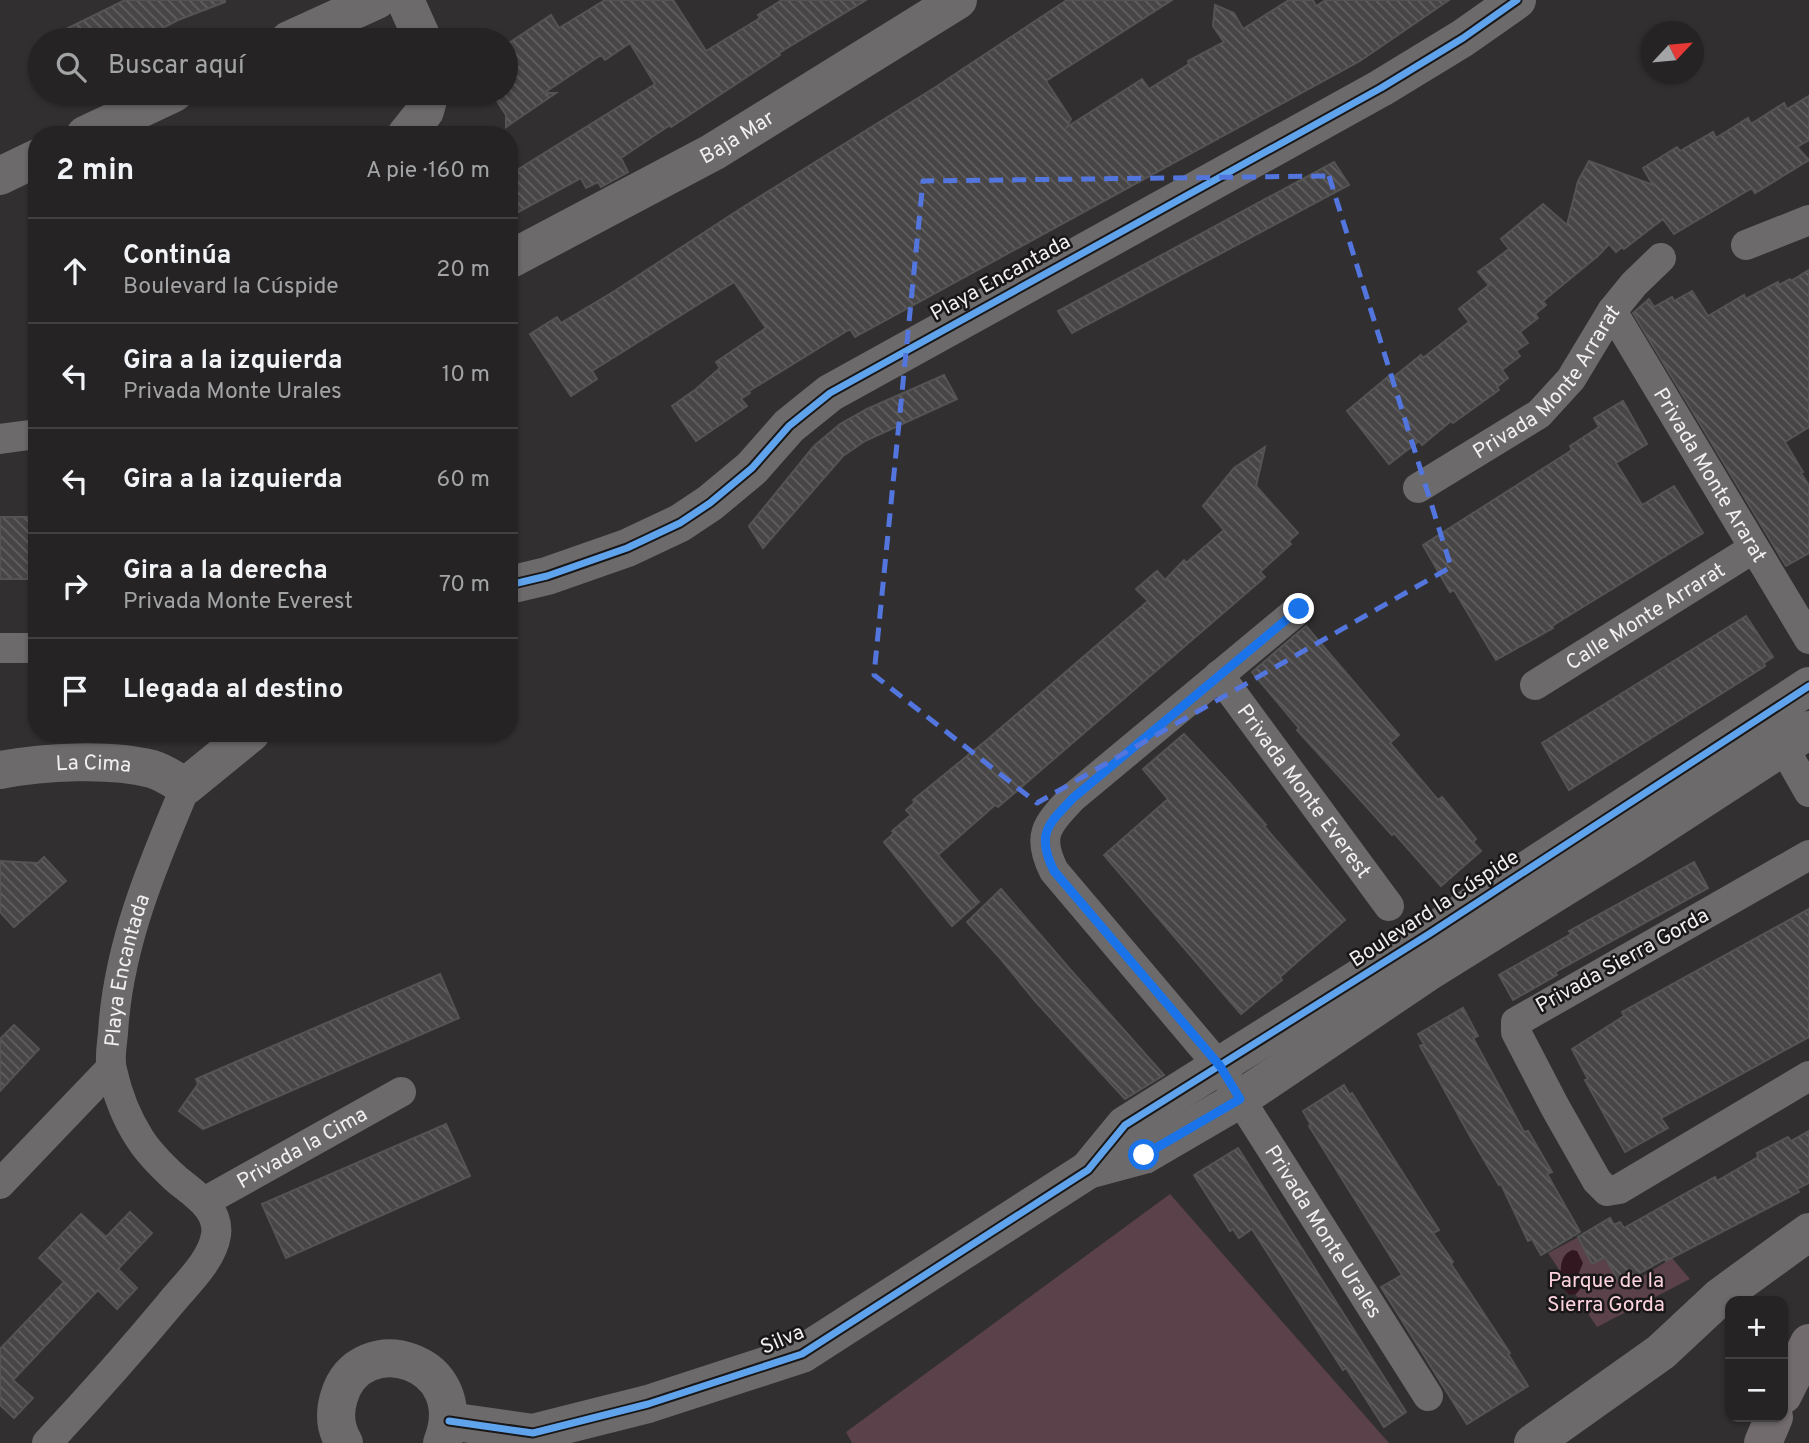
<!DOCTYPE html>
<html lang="es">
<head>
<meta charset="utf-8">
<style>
  body { margin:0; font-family:Overpass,sans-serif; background:#312f31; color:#f1f3f6 }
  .controls { position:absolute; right:21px; bottom:21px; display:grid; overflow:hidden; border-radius:14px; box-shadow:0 2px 5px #0004 }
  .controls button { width:63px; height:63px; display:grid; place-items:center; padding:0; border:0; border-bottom:2px solid #424041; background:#252324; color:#f1f3f6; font:35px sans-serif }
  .compass { position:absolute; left:1641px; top:21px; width:63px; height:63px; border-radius:50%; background:#252324; box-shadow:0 2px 5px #0004; rotate:64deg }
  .stop { position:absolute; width:21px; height:21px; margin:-16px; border:5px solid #1a73e8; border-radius:50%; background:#fff }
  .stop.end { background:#1a73e8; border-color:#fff; box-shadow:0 2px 7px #0008 }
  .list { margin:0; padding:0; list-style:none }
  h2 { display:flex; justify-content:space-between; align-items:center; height:91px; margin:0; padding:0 28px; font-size:30px }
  h2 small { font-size:23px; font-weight:400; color:#a3a4a6 }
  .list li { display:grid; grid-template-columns:46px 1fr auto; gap:21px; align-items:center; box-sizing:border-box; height:105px; padding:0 28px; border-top:2px solid #424041 }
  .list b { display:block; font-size:26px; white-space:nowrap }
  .list p { margin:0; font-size:23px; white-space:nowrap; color:#a3a4a6 }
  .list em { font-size:23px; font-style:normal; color:#a3a4a6 }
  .icon { flex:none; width:38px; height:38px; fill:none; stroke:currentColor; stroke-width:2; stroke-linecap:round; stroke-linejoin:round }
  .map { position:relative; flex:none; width:1809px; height:1443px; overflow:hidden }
  .search { position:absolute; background:#252324; box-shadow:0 2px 5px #0004; left:28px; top:28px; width:490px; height:77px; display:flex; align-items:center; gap:18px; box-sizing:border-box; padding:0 24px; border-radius:38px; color:#a3a4a6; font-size:26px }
  .panel { position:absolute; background:#252324; box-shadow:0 2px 5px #0004; left:28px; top:126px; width:490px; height:616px; border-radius:28px }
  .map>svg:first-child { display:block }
  .park { fill:#5b4149 }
  .water { fill:#321721 }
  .building { fill:url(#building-back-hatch); stroke:#555454; stroke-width:2 }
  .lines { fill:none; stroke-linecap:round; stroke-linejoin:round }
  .minor { stroke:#6d6a6b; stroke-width:30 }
  .tertiary { stroke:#6d6a6b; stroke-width:38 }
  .secondary { stroke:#716b6d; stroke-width:38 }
  .cycleway-casing { stroke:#191717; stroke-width:11 }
  .cycleway { stroke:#60a3ed; stroke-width:7 }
  .route { stroke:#1a73e8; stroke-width:9 }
  .marked { fill:none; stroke:#5276de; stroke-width:5; stroke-dasharray:14 9; stroke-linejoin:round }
  .labels { text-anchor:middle; stroke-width:5; stroke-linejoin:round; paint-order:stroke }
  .street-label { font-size:21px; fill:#f1efef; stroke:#191717 }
  .park-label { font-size:21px; fill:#fcd3de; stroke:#191717 }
</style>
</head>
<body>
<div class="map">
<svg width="1809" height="1443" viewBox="0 0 1809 1443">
  <defs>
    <pattern id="building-back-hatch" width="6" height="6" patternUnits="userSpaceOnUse" patternTransform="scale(1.75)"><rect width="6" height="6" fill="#474546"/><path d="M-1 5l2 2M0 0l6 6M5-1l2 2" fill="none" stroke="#626061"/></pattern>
  </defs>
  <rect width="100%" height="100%" fill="#312f30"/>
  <path class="park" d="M1170,1194L1389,1443H852L846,1432Z
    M1590,1231L1619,1261L1633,1282L1672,1258L1690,1279L1597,1327L1548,1253Z"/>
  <path class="water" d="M1572,1250L1577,1251L1583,1263L1578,1275L1581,1288L1576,1294L1570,1295L1562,1288C1561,1274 1557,1257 1572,1250Z"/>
  <path class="building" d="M125,0H225V2L178,20L140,40H44Z
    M605,0H673L706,51L760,18L758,15L782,0H866L779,53L780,55L671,127L670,125L621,158L628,172L601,187L598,182L586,188L581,178L509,217V175L655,84L630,43L605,60L601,55L544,93H556L506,127V115L492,93H506V45L551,15L559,28Z
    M1067,0H1172L1046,81L1071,119L1067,127L1142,79L1149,89L1189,64L1188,61L1224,42L1213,26L1215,5L1234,13L1243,29L1289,0H1313L1316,6L1326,0H1449L1360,61L855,337L850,329L749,391L750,393L741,399L747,406L696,441L672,406L696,389L720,368L716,362L766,328L734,282L592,371L597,379L571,396L530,334L557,317L561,323L613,292L740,209L934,88Z
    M1809,96V140L1797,147L1809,160L1755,193L1752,188L1674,234L1663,219L1624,249L1622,247L1616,252L1609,244L1599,255L1543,301L1546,305L1535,314L1538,318L1520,332L1528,343L1516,351L1520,356L1502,370L1508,378L1497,387L1499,390L1453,423L1451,421L1422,445L1419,441L1389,464L1347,411L1389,376L1391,379L1421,355L1423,358L1469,322L1459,309L1489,285L1478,272L1509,249L1501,239L1543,204L1567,225L1578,181L1589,161L1653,185L1643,168L1677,147L1680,151L1713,132L1716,138L1748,118L1751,124L1784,103L1787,109Z
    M1334,162L1349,185L1072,333L1058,311Z
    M1809,270V427L1785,442L1803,472L1801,473L1809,486V553L1786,566L1633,313L1649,299L1654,307L1672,297L1674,301L1692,291L1708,316L1744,295L1746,299L1778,282L1779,285L1790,279L1791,281Z
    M944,375L957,399L865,441L843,456L763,548L749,526L814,446L840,424L867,409Z
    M1623,401L1647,444L1616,463L1642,505L1674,486L1703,533L1552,626L1553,628L1496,660L1454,590L1450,592L1423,545L1572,450L1570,446L1599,427L1594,418Z
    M1265,447L1256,486L1298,533L1289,541L1291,544L1260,572L1265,577L1033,777L998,807L995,805L938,855L979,902L952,926L884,842L894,833L892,831L911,815L906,810L915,802L913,800L988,739L1148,601L1136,589L1157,571L1165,580L1184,560L1186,563L1224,530L1203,506L1234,468Z
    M0,517H37V570H28V579H0Z
    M1746,616L1773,657L1764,663L1765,666L1569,790L1542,743Z
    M1306,626L1399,735L1390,743L1438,800L1442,797L1476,839L1473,842L1481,851L1441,886L1394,833L1392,835L1297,730L1299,728L1252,672Z
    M1184,734L1228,781L1266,825L1264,826L1345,920L1280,977L1282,980L1241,1014L1104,855L1168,799L1143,769Z
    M44,857L66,881L14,927L0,912V861L38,863Z
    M1694,862L1708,888L1555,972L1557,975L1513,1000L1499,975L1571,934L1569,931Z
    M1001,889L1068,967L1164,1075L1125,1099L1036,1002L1000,958L967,922Z
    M1809,909V1037L1661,1118L1668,1128L1625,1152L1585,1080L1588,1079L1572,1049L1624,1016L1622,1012Z
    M440,974L459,1018L203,1129L179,1111L198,1084L196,1079Z
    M1463,1008L1478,1036L1473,1038L1524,1132L1528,1131L1552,1172L1547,1174L1580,1232L1541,1255L1532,1239L1528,1241L1501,1184L1499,1185L1471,1138L1420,1046L1424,1044L1418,1034Z
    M14,1025L39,1049L0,1091V1039Z
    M1344,1085L1350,1095L1352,1093L1439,1230L1433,1233L1453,1262L1451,1264L1510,1353L1508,1354L1528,1386L1467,1424L1381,1287L1402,1275L1309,1126L1311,1125L1303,1111Z
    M446,1124L470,1176L286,1258L262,1204Z
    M1809,1131V1183L1797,1189L1799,1192L1666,1261L1665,1259L1620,1284L1605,1257L1592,1264L1578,1237L1610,1218L1614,1225L1620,1222L1624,1228L1715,1177L1717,1181L1758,1157L1757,1153L1788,1137L1791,1141Z
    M1238,1148L1406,1412L1384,1427L1346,1368L1343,1370L1252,1229L1239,1238L1233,1229L1230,1231L1194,1175Z
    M130,1212L152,1233L118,1269L137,1288L117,1309L98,1290L13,1380L33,1398L14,1418L0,1405V1349L64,1282L39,1258L81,1214L106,1237Z"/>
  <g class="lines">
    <g class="minor">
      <path d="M1746,245L1809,220"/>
      <path id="s1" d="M1612,311L1809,639"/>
      <path d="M0,439L37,434"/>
      <path id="s2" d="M1418,488L1539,414L1571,379L1612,311L1634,284L1661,258"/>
      <path id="s3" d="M1299,609L1072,798C1047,825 1036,835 1054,871L1219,1066L1428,1396"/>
      <path d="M0,648H37"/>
      <path id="s4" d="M1219,675L1389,906"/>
      <path id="s5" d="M1535,685L1754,548"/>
      <path d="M1773,729L1809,792"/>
      <path d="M1809,855L1516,1022V1032L1555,1107L1597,1181L1607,1191L1619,1189L1809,1076"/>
      <path d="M0,1184L111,1068"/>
      <path id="s6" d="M204,1202L401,1092"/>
      <path id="s7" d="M47,1443C89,1398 130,1352 170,1304C186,1284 212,1261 216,1235C220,1208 192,1193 175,1178C162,1166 149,1153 140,1139C127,1119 117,1093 112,1070C109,1059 112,1045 113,1033C118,946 152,866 186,786"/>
    </g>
    <g class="tertiary">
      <path d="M405,0L423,40"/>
      <path d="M289,40L377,0"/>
      <path d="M85,135L174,93"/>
      <path d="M406,135L425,111L430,93"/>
      <path d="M0,176L37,158"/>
      <path id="s8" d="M509,260L713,152L958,0"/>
      <path d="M509,585L547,576L627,548L680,523L710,503L752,468L789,426L830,393L1381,88L1463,38L1517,0"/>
      <path id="s9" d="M0,770C43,762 109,758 152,769C163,772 175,781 186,786L251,733"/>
      <path d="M1088,1170L1144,1155L1240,1099L1431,970L1632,845L1809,730"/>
      <path d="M449,1421L533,1433L648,1404L802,1354L1088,1170L1125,1125L1429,934L1809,686"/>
      <path d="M344,1443C335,1428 334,1413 339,1397C360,1326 475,1360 442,1443"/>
      <path d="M1533,1443L1661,1352L1721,1296L1809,1232"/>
    </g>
    <path class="secondary" d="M1783,1395L1809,1343
      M1763,1443L1774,1417"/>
    <defs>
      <path id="cycleway" d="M509,585L547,576L627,548L680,523L710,503L752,468L789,426L830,393L1381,88L1463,38L1517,0
        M449,1421L533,1433L648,1404L802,1354L1088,1170L1125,1125L1429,934L1809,686"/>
    </defs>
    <use href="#cycleway" class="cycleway-casing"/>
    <use href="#cycleway" class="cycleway"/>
  </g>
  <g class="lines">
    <path class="route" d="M1144,1155L1240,1099L1220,1066L1054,871C1036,835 1047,825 1073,798L1299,609"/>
  </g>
  <path class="marked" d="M1329,176L1451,567L1037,803L874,675L923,181Z"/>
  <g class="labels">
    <g class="street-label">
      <text dy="7" stroke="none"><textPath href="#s8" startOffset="259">Baja Mar</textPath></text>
      <text transform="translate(1000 277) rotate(-29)" y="7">Playa Encantada</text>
      <text dy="7" stroke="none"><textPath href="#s2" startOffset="170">Privada Monte Arrarat</textPath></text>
      <text dy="7" stroke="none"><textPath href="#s1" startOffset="191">Privada Monte Ararat</textPath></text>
      <text dy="7" stroke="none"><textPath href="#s5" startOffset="130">Calle Monte Arrarat</textPath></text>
      <text dy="7" stroke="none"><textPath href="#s9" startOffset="94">La Cima</textPath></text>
      <text dy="7" stroke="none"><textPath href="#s4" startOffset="144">Privada Monte Everest</textPath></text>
      <text transform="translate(1434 908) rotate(-33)" y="7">Boulevard la Cúspide</text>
      <text transform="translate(1622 960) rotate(-29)" y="7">Privada Sierra Gorda</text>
      <text dy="7" stroke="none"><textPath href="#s7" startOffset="572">Playa Encantada</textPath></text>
      <text dy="7" stroke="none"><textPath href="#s6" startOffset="112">Privada la Cima</textPath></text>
      <text dy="7" stroke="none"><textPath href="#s3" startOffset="830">Privada Monte Urales</textPath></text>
      <text transform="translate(782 1339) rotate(-23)" y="7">Silva</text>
    </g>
    <g class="park-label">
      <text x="1606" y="1287">Parque de la<tspan x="1606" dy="24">Sierra Gorda</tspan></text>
    </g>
  </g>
</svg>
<div class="controls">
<button>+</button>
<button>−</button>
</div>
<svg class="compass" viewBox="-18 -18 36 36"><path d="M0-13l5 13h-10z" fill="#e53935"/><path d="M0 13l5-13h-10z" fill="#a3a4a6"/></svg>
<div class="stop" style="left:1144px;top:1155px"></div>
<div class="stop end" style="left:1299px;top:609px"></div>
<div class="search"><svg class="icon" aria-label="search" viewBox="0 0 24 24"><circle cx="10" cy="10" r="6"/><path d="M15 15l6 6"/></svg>Buscar aquí</div>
<section class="panel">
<h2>2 min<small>A pie · 160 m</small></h2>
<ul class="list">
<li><svg class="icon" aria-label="ahead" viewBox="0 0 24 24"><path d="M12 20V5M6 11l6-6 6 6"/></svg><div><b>Continúa</b><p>Boulevard la Cúspide</p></div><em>20 m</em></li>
<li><svg class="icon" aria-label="left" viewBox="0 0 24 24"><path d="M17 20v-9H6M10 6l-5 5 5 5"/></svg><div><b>Gira a la izquierda</b><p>Privada Monte Urales</p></div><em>10 m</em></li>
<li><svg class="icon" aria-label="left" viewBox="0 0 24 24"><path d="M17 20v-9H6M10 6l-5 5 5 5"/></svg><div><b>Gira a la izquierda</b></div><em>60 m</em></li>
<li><svg class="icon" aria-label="right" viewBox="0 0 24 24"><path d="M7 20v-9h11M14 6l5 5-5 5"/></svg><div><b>Gira a la derecha</b><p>Privada Monte Everest</p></div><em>70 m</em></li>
<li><svg class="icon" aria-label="arrive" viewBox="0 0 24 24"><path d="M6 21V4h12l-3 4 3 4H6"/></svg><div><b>Llegada al destino</b></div></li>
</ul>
</section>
</div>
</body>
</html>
